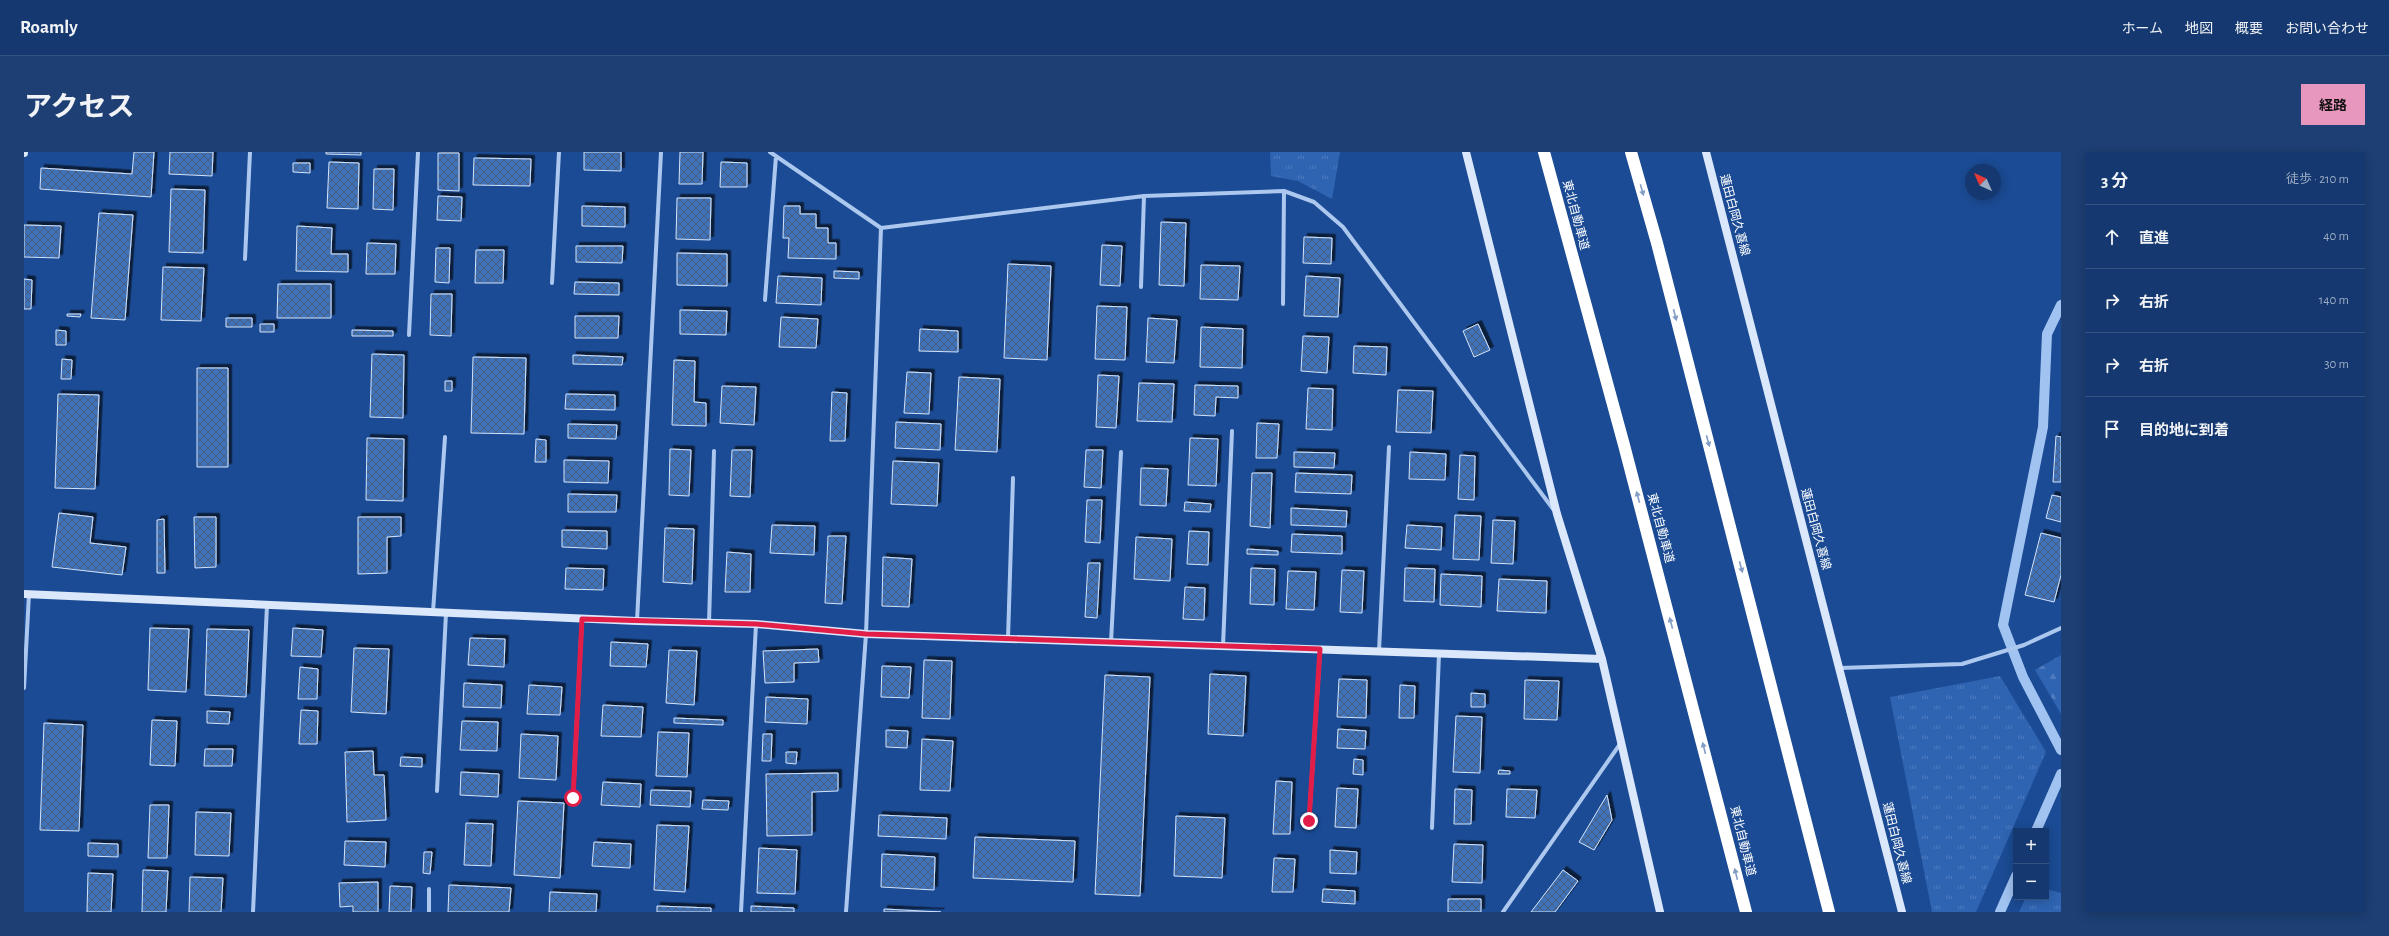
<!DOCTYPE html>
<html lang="ja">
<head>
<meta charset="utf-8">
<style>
  body { margin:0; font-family:"Alegreya Sans","Noto Sans JP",sans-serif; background:#1d3f74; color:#f1f3f6 }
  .controls { position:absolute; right:12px; bottom:12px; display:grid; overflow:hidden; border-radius:0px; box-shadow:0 2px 10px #0003 }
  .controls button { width:36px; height:36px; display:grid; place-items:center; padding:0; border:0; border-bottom:1px solid #335282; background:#14386f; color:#f1f3f6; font:20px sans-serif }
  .compass { position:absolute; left:1941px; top:12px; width:36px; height:36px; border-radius:50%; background:#14386f; box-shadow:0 2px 10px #0003; rotate:315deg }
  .stop { position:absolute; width:12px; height:12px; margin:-9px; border:3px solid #e11d48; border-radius:50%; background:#fff }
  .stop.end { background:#e11d48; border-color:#fff; box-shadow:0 1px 4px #0008 }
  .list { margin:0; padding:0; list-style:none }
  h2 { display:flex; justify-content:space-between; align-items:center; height:52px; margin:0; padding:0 16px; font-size:17px }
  h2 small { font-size:13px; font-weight:400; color:#9dacc3 }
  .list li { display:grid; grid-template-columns:26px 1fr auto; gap:12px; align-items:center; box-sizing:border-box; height:64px; padding:0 16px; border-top:1px solid #335282 }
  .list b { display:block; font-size:15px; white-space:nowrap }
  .list em { font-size:13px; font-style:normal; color:#9dacc3 }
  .icon { flex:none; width:22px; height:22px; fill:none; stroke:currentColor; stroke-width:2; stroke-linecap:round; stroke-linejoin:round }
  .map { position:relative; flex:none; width:2037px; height:760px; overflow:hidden; border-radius:0px }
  header { display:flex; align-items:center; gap:24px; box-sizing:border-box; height:56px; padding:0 20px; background:#14386f; border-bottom:1px solid #335282 }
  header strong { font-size:19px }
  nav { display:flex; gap:22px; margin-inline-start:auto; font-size:14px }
  .intro { display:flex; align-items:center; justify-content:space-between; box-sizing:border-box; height:96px; padding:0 24px }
  h1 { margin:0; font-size:28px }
  .button { padding:10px 18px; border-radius:0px; background:#e797bd; color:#111; font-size:14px; font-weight:700 }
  main { display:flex; gap:24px; padding:0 24px }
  aside { flex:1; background:#14386f; border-radius:0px; box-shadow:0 2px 10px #0003 }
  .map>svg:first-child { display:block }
  .grass { fill:url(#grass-tufts) }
  .forest { fill:url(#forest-firs) }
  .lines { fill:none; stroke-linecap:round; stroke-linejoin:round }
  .stream { stroke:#a0c3f1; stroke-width:10 }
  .building { fill:url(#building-cross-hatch); stroke:#d4e4fb; filter:url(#shadow) }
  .street { stroke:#adc8ef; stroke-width:4 }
  .secondary { stroke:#dbe7fb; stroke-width:8 }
  .highway { stroke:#fff; stroke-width:12 }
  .oneway { fill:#829cc4 }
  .route { stroke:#e11d48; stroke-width:5 }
  .labels { text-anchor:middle; stroke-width:4; stroke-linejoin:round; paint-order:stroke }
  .street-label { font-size:12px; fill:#fff; stroke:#1b4b94 }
</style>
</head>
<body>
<header>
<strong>Roamly</strong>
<nav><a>ホーム</a><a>地図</a><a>概要</a><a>お問い合わせ</a></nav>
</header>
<div class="intro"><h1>アクセス</h1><a class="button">経路</a></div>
<main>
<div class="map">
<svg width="2037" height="760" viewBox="0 0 2037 760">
  <defs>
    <pattern id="grass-tufts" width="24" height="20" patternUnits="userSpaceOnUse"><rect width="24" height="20" fill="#2f64b2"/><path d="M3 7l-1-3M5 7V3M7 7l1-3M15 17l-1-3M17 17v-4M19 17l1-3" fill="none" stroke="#4e7bbe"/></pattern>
    <pattern id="forest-firs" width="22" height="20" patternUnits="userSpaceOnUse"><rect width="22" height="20" fill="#2f64b2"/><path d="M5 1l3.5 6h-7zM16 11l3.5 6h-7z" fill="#4e7bbe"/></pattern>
    <pattern id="building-cross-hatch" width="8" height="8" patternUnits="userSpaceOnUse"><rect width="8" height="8" fill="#3f72ba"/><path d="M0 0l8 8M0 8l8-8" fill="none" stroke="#465d7e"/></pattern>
    <filter id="shadow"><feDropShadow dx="3.5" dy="-3.5" stdDeviation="0" flood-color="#0009"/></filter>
  </defs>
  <rect width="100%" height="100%" fill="#1b4b94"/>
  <path class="grass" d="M1246,0H1316L1308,47L1274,29L1247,24Z
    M1976,524L2022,600L1952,760H1908L1866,545Z
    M2022,737L2037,741V760H1995L2002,745H2022Z"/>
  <path class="forest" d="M2037,503V562L2011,518Z"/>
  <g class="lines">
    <path class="stream" d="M2037,153L2023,182L2019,275L1979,473L1999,525L2037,598
      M2012,679L2037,622
      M1976,760L1992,724"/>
  </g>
  <path class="building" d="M110,0H130L127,45L16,37L17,16L108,22Z
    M146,0H189L188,24L145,22Z
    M302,0H337V3L302,2Z
    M560,0H597V19L560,18Z
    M656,0H679L678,32H655Z
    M414,1H435V39L414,38Z
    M450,6L507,7L506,34L449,33Z
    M305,10L335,11L334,57L303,56Z
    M697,10L723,11V35H696Z
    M269,11H286V21L269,20Z
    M350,17H370L369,58L349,57Z
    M147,37L181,38L179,101L145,100Z
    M414,44L438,45L437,69L413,68Z
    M653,46H687L686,88L652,87Z
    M558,54L601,55V75L558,74Z
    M760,54H776V62H792V76H804V91H812V107L764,106L765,86H759Z
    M75,61L109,63L101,168L67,166Z
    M1137,70L1162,71L1160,134L1135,133Z
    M0,73L37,74L35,106L0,105Z
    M273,74L308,76L307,102H324V120L272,119Z
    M1280,85L1308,86L1307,112L1279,111Z
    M343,91L372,92L371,122H342Z
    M1078,93L1098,94L1096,134L1076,133Z
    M552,94H599L598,111L552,110Z
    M412,96H426L425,131L411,130Z
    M452,98H480L479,131H451Z
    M653,101L703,102V134L653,133Z
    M984,112L1027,114L1023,208L980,206Z
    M1177,113L1216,114L1214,148L1176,147Z
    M139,115L180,116L177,169L137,168Z
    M810,119L835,120V127L810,126Z
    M754,124L798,126L797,153L752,151Z
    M1282,124L1316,126L1314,165L1280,164Z
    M0,127L8,128L7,157H0Z
    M551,130L595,131V143L550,142Z
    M254,132H307V166H253Z
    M407,142H428L427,184L406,183Z
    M1073,154L1103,155L1101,208L1071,207Z
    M656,158L703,159L702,183L656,182Z
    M43,162H57L56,165L43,164Z
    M551,164H595L594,186H551Z
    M757,165L794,167L792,196L755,195Z
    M202,166H228V175H202Z
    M1124,166L1153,168L1150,211L1122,210Z
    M236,172H250V180H236Z
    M1454,172L1466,198L1450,205L1439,179Z
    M1177,175L1219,177L1218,216L1176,215Z
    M896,177L934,179V200L895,199Z
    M32,178L42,179V193H32Z
    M328,178L369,179V184H328Z
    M1279,184L1305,185L1303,221L1277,219Z
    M1330,194L1363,195L1362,223L1329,221Z
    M348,202L380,203L379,266L346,265Z
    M549,203L599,205L598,213L549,212Z
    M449,205L502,206L500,282L447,281Z
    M38,207L48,208L47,227H37Z
    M650,208L671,209L670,250L682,251V274L648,273Z
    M173,216H204V315H173Z
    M883,220L907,221L905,262L880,261Z
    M1074,223L1095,224L1092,276L1072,275Z
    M935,225L976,227L973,300L931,298Z
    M421,229H428V239H421Z
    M1115,231L1150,232L1148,270L1113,269Z
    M1171,233L1214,234V246L1192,245L1191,264L1170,263Z
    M698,234L732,235L730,273L696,271Z
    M1284,236L1309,237L1308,278L1282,277Z
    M1374,238L1409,239L1407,281L1372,280Z
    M808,240L823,241L821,289H806Z
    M34,242L75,243L71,337L31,336Z
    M542,242L591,243V258L541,257Z
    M872,270L917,272L916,298L871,296Z
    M1233,271L1255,272L1253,306H1232Z
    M544,272L593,273L592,287L544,286Z
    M2032,284L2037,285V330H2029Z
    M343,286L380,287L379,349L342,348Z
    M1166,286L1194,287L1192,334L1164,333Z
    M512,287L522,288V310H511Z
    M646,297L667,298L665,344L645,343Z
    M708,298H728L726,345L706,344Z
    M1062,298H1079L1077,336L1060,335Z
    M1270,300L1311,301L1310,316L1270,315Z
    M1386,300L1422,302L1421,328L1385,327Z
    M1436,303L1451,304L1450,348L1434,347Z
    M540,308L585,309L584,331L540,330Z
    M869,309L915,311L913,354L867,352Z
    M1117,316L1144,317L1142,354L1116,353Z
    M1228,321H1248L1246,376L1226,374Z
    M1272,321L1328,323L1327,342L1271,340Z
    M544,342L593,343L592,360H544Z
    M2028,343L2037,345V370L2022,366Z
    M1063,348H1078L1076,391L1061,390Z
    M1161,350L1187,352L1186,360L1160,359Z
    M1267,356L1323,359L1322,375L1267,373Z
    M35,361L69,365L66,391L102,395L98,423L28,415Z
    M1431,363L1457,364L1455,408L1429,407Z
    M170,365H192V415L171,416Z
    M334,365H377V384L363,385V421L334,422Z
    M140,367L141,421H133V368Z
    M1469,368L1491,369L1489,412L1467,411Z
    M748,373L791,374L790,403L746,401Z
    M1383,373L1418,375L1417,398L1381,396Z
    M641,376L670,377L668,432L639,430Z
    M538,378L583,379V397L538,395Z
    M1165,379L1185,380L1184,413L1163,412Z
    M2017,381L2037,386V423L2030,450L2001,443Z
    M1268,382L1318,384V402L1267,400Z
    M804,384H822L818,452L801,451Z
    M1112,385L1148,387L1146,429L1110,427Z
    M1223,397L1254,399V403L1223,402Z
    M703,400L727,402L726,440H701Z
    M859,405L888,407L885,455L858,454Z
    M1064,411H1076L1073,466L1061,465Z
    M542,416L580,417L579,438L541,437Z
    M1227,416L1251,417L1250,453L1226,452Z
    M1381,416L1411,417L1410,450L1380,449Z
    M1318,418L1340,419L1338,461L1316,460Z
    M1264,419L1292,420L1290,458L1262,457Z
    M1417,422L1458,424L1457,455L1416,453Z
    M1475,427L1523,429L1522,461L1473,459Z
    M1161,435L1181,436L1180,468L1159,467Z
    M126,476L165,477L162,540L124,538Z
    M269,476L299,478L297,505L267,504Z
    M183,477L225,478L222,545L181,543Z
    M446,486L481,487L480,515L444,513Z
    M587,490L624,492L622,515L586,514Z
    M330,496L365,497L362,562L327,560Z
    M794,497L795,510L770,511V530L741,531L739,499Z
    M645,498L673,499L670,553L642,551Z
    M900,508L928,509L926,567L898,566Z
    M858,514L887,515L885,546L857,545Z
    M276,515L294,517L293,547H274Z
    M1186,522L1222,524L1219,584L1184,582Z
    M1081,523L1126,525L1116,744L1071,742Z
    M1315,527L1343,528L1342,566L1313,565Z
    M1501,528L1535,529L1533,568L1500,567Z
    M440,531L478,533L477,556L439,555Z
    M505,533L538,535L536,563L503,562Z
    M1376,533L1391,534L1390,566H1375Z
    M1447,541L1461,542V555H1447Z
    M742,545L784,547L783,572L741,570Z
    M579,553L619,555L617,585L577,584Z
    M277,558L294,559L293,592H275Z
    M183,559L206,560L205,572L183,571Z
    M1432,564L1458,565L1456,621L1429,620Z
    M650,566L699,568V573L650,571Z
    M128,568L153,569L151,614L126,613Z
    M438,569L474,570L473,599L436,598Z
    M20,571L59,573L55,679L16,678Z
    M1314,577L1342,579L1341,597L1313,596Z
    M862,578L884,579L883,596L862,595Z
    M634,580L665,581L663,625L632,624Z
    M497,582L534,584L532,628L495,626Z
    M739,582H748L747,609H738Z
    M898,587L929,589L926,639L896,638Z
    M181,597H209L208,614H180Z
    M349,599L350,623H360L362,668L323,670L321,600Z
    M762,600H773L772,612L762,611Z
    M377,605L398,606V615L376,614Z
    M1330,607L1339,608V623L1329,622Z
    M1475,618L1486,619V622H1474Z
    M437,620L475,622L474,645L436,643Z
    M814,621V639L788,640V683L743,684L742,622Z
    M1252,629L1268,630L1266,682H1249Z
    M579,630L617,632L616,655L577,653Z
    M1313,636L1334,637L1332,676L1311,675Z
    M1431,637L1448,638L1447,672H1430Z
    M1483,637L1513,638L1511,666L1482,665Z
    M627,638L667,639L666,655L626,653Z
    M1583,643L1588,668L1570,698L1555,690Z
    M679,648L705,649L704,658L678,657Z
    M494,649L540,651L536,726L490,723Z
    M126,653H145L143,706H124Z
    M172,660L207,661L205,704L171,703Z
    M855,663L923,666L922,687L854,684Z
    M1152,664L1201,666L1198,726L1150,724Z
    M442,671L469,672L467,714L440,713Z
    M633,673L665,674L661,740L630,738Z
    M951,685L1051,689L1049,730L949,726Z
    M321,689L362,690L361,715L320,713Z
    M570,690L607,692L606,716L568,714Z
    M64,691L94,692V705L64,704Z
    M1430,692L1459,693L1458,731L1428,730Z
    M735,696L773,698L771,742L733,741Z
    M1306,698L1333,700L1332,722L1306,721Z
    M400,700H408L406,722L399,721Z
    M858,702L911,705L910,738L857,735Z
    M1250,706L1271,707L1269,740H1248Z
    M119,718L144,719L142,760H118Z
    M1539,718L1554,729L1531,760H1507Z
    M64,721L89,722L87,760H63Z
    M166,725L199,726L197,760H165Z
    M354,730V760H329V754L316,755L315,731Z
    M425,733L487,736L485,760H424Z
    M366,734L388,735L387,760H365Z
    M1299,737L1331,739V752L1298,750Z
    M526,740L573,742L572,760H525Z
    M1424,747H1457V760H1424Z
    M633,754L687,756V760H633Z
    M727,754L770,756V760H727Z
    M860,757L917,760H860Z"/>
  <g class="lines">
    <path class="street" d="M746,0L857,76L1120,44L1260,39L1290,50L1319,75L1529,357
      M221,107L226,0
      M528,131L535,0
      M1117,135L1120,44
      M741,148L752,4
      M1259,152L1260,39
      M385,183L394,0
      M409,460L421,285
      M613,469L637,0
      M685,471L690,299
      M984,487L989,326
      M1087,490L1097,300
      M1199,494L1208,279
      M1355,499L1365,295
      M1816,516L1938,512L2000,493L2037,476
      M0,536L5,442
      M413,639L422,461
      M549,646L558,467
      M1285,669L1296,498
      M1408,676L1415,502
      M229,760L243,453
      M405,760V737
      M717,760L732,472
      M822,760L842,482L857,76
      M1479,760L1596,592"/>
    <path class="secondary" d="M1442,0L1533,362L1578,507L1636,760
      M1682,0L1878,760
      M0,1V0
      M0,442L613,469L732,472L842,482L1578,507"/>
    <path class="highway" d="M1520,0L1600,293L1722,760
      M1607,0L1633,91L1805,760"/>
  </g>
  <defs><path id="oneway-solid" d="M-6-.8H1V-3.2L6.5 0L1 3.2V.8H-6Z"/></defs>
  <g class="oneway">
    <use href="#oneway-solid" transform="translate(1618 38) rotate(74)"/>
    <use href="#oneway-solid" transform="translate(1651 163) rotate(75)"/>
    <use href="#oneway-solid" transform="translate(1684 289) rotate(75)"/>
    <use href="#oneway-solid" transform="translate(1614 345) rotate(-105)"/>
    <use href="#oneway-solid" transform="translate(1717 415) rotate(75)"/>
    <use href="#oneway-solid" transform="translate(1647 471) rotate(-105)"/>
    <use href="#oneway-solid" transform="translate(1680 596) rotate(-104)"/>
    <use href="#oneway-solid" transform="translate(1712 722) rotate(-104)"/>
  </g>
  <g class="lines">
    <path class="route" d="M549,646L558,467L732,472L842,482L1296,497L1285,669"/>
  </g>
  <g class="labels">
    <g class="street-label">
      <text transform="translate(1552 63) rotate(75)" y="4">東北自動車道</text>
      <text transform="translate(1711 63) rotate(75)" y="4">蓮田白岡久喜線</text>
      <text transform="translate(1637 376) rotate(75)" y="4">東北自動車道</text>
      <text transform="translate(1792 377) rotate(75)" y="4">蓮田白岡久喜線</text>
      <text transform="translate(1719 689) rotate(76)" y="4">東北自動車道</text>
      <text transform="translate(1873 691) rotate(76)" y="4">蓮田白岡久喜線</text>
    </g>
  </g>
</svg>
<div class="controls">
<button>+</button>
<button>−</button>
</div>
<svg class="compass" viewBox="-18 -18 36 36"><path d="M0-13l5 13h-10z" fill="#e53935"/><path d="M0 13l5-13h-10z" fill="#9dacc3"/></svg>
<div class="stop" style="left:549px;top:646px"></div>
<div class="stop end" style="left:1285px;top:669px"></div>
</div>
<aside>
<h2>3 分<small>徒歩 · 210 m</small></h2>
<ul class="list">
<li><svg class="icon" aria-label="ahead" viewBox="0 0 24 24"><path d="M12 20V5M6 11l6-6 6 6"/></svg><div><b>直進</b></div><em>40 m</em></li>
<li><svg class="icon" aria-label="right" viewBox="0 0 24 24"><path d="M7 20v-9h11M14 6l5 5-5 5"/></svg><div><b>右折</b></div><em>140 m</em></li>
<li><svg class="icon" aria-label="right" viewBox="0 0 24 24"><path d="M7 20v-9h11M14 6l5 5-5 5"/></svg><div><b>右折</b></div><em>30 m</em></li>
<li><svg class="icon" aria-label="arrive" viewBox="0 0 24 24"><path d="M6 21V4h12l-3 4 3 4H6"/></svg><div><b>目的地に到着</b></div></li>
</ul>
</aside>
</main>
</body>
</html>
